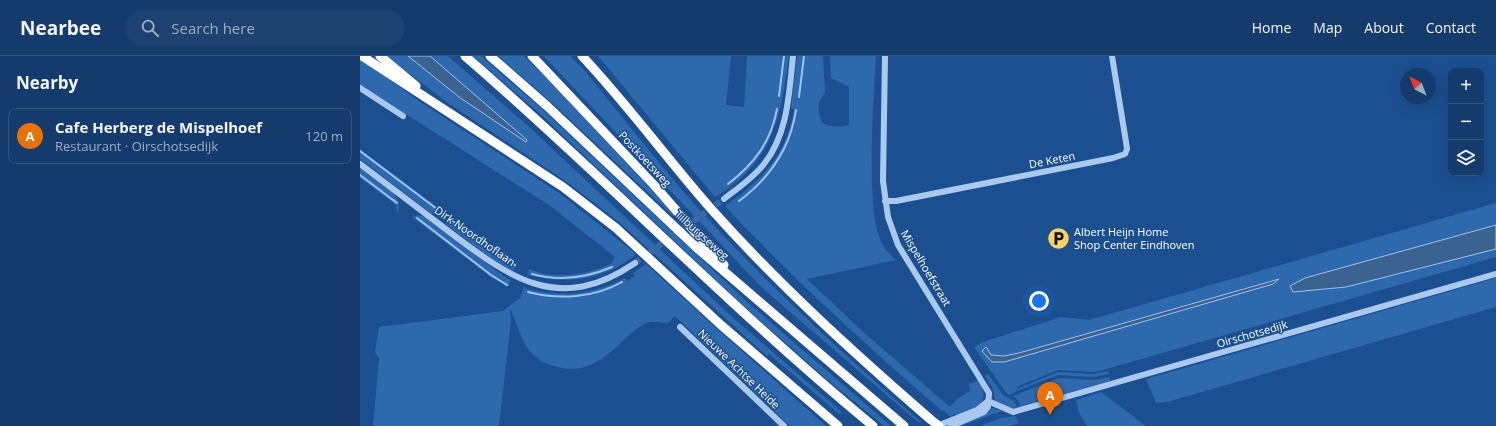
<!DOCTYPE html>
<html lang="en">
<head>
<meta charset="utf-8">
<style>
  body { margin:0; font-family:"Open Sans",sans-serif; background:#1d4271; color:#f1f3f6 }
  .controls { position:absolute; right:12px; top:12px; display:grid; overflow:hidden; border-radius:8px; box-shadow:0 4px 16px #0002 }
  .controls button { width:36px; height:36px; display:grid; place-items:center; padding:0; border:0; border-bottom:1px solid #33557e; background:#143b6b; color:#f1f3f6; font:20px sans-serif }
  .compass { position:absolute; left:1040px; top:12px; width:36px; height:36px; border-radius:50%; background:#143b6b; box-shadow:0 4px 16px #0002; rotate:318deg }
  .you { position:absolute; left:679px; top:245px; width:14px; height:14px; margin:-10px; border:3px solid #fff; border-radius:50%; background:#1a73e8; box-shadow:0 0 0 6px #1a73e833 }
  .badge { display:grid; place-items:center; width:26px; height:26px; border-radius:50%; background:#ffd166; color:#fff; font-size:13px; font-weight:700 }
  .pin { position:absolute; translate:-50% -33px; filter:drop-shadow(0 1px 2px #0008) }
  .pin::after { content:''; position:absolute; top:21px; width:14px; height:12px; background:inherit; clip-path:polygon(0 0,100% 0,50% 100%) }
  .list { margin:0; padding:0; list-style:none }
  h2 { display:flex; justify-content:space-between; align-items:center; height:52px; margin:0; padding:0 16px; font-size:17px }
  h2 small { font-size:13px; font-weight:400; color:#9dadc1 }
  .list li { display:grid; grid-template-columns:26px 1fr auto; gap:12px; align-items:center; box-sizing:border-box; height:56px; margin:0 8px 8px; padding:0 8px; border:1px solid #33557e; border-radius:8px }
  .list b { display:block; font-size:15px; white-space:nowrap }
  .list p { margin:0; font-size:13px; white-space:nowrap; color:#9dadc1 }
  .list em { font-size:13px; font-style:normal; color:#9dadc1 }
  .icon { flex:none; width:22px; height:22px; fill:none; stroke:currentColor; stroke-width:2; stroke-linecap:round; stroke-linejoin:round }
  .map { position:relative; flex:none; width:1136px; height:370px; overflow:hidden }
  header { display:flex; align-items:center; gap:24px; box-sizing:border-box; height:56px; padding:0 20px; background:#143b6b; border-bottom:1px solid #33557e }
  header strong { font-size:19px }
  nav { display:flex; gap:22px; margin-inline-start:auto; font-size:14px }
  .search { width:280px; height:36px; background:#1d4271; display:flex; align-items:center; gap:10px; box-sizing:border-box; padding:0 14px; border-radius:22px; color:#9dadc1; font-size:15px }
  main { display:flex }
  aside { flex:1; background:#143b6b }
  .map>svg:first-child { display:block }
  .green { fill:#2e69ad; fill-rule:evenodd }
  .water { fill:#3c6290; stroke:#9cc4f0 }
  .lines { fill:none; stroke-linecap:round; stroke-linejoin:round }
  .stream { stroke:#9cc4f0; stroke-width:2 }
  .minor-tunnel { stroke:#3d69a0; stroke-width:6; stroke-dasharray:6 3; stroke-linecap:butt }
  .minor { stroke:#a9c9ee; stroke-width:6 }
  .highway { stroke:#fff; stroke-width:9 }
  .highway-bridge { stroke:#fff; stroke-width:9 }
  .labels { text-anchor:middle; stroke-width:3; stroke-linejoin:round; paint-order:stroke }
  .street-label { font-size:11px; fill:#fff; stroke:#1b4f8f }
  .poi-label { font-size:11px; fill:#fff; stroke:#1b4f8f; text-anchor:start }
</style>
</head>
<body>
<header>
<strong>Nearbee</strong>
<div class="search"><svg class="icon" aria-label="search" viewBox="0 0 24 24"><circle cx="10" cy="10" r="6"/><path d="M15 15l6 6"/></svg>Search here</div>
<nav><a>Home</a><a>Map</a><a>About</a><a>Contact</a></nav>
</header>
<main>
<aside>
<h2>Nearby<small></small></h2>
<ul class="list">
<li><span class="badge" style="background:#e8710a">A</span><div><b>Cafe Herberg de Mispelhoef</b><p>Restaurant · Oirschotsedijk</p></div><em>120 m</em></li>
</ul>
</aside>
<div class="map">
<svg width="1136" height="370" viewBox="0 0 1136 370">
  <rect width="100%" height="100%" fill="#1b4f8f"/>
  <path class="green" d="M26,0H48L99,41L166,86L167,84L70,0H88L167,69L371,260L482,356L479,358L409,298L407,300L260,167L207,126L91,49Z
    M113,0H121L183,54L386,245L531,370H524L463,320L382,249L179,57Z
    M138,0H164L201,37L315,159L313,160L191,46Z
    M184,0H210L225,15C265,64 304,115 347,162C414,235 487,301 561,366L559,367L401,231Z
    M238,0H371L366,49L384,51L387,0H429C421,61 413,106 355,141Z
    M437,0H463L465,37C457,46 457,56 462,66C469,72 481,71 489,69V31L471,22L470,0H516C513,43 511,85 512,128C513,144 513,161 518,177C521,188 527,197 536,204L447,223L501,274L590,351L596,344L610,335L609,327H612L619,324C631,348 617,352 597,360L596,358L592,359V362L583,354L582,355C506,289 433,223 365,150C401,124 427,100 434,53H431Z
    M0,2L59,45L199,137L276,198C246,224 206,229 169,219L167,221L169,213C195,224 228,219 252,207L255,201L189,149L0,29Z
    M0,93L77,151L72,158L0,103Z
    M0,112C14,122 47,137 37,158L36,149L0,122Z
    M1136,147V169L945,222L933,236L986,231L1136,193V201L743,314L735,316L698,314L658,330L656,336L649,339L645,335L614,291L623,286L701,261L729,264ZM918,223L644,306H632L622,295L626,291L631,299L644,300L659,297Z
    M58,159L64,160L138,216L151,224L148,231L132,222L52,161Z
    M90,161L143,201L157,208L153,215L132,203L86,168Z
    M286,208L357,273L466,370H430L315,260L308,267C302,267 295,265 289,266C280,269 274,275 267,281C248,299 230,317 202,312C164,305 163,282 150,252L151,265L139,370H13L19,302L15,296L19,271L143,255L161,241L164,229L165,232C199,242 233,239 265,222L267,225L275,220L273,217Z
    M1136,222V251L807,346L796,347L786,323Z
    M748,315L749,318L733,321L698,319L657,335L659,332L698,316L733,318Z
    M628,318L643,339L654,345L657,351L652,353L635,345L633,333L625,320Z
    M750,321V325L660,350L658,344L653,340L699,322L734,324Z
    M741,336L786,370H727L719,357L716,344Z
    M632,352L642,355L601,370H596L627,357Z
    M655,360L659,367L651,370H620L641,362Z"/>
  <path class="water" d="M48,0H70L167,84L166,86L99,41Z
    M1136,169V193L986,231L933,236L930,230L945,222Z
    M919,223L913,228L658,302L644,306H632L622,295L626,291L631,299L644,300L659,297Z"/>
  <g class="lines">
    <path class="stream" d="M419,40L424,0
      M439,41L444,0
      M0,95L77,153
      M0,119L37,147
      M368,128C394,108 411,86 417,53
      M379,145C410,122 430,93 436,54
      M57,162L131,219L147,229
      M90,163L141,202L155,209
      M172,218C200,226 226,222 252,211
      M168,236C199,244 234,242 262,226"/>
    <path class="minor-tunnel" d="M275,207L364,143"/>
    <path class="minor" d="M525,0L523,125L528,161L538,189L629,337L628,351L624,356L591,370
      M0,32L43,60
      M0,108C29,130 58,152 87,174C150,222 199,259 275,207
      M364,143C378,132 393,122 404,108C428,78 429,37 433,0
      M525,145H536L753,102L765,98L767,93L766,86L752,0
      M320,271L424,370
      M628,345L653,356L1136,218
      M577,370L617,354L628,345"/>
    <path class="highway" d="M2,0L203,131L256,172L361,269L478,370
      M20,0L56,30
      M105,0C244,120 371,253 513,370
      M130,0L187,50L337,192L544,370
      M172,0L294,129L364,209
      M222,0C268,49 308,104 353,155C420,230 494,297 570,363"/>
    <path class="highway-bridge" d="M570,363L579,370"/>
  </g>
  <defs>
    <symbol id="parking-disc" viewBox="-11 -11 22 22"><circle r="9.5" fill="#ffd166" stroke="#1b4f8f"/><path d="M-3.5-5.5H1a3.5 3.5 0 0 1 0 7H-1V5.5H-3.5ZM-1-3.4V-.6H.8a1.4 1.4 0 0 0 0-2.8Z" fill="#111"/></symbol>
  </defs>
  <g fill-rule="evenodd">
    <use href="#parking-disc" x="686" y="170" width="25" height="25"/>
  </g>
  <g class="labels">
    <g class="street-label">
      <text transform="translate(285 103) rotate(47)" y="4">Postkoetsweg</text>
      <text transform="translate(692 104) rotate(-11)" y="4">De Keten</text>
      <text transform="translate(342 179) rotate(42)" y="4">Tilburgseweg</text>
      <text transform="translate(115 180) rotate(35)" y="4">Dirk Noordhoflaan</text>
      <text transform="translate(566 212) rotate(59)" y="4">Mispelhoefstraat</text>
      <text transform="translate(892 278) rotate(-16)" y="4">Oirschotsedijk</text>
      <text transform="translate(379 313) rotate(44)" y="4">Nieuwe Achtse Heide</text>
    </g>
    <g class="poi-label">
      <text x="714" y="180">Albert Heijn Home<tspan x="714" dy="13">Shop Center Eindhoven</tspan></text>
    </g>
  </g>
</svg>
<div class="controls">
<button>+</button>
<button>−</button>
<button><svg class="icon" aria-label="layers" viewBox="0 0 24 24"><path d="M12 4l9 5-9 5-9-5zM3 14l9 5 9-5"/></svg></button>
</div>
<svg class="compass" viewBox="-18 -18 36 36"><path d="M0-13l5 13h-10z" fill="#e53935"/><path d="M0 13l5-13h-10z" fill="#9dadc1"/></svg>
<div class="you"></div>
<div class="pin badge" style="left:690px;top:359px;background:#e8710a">A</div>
</div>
</main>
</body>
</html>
